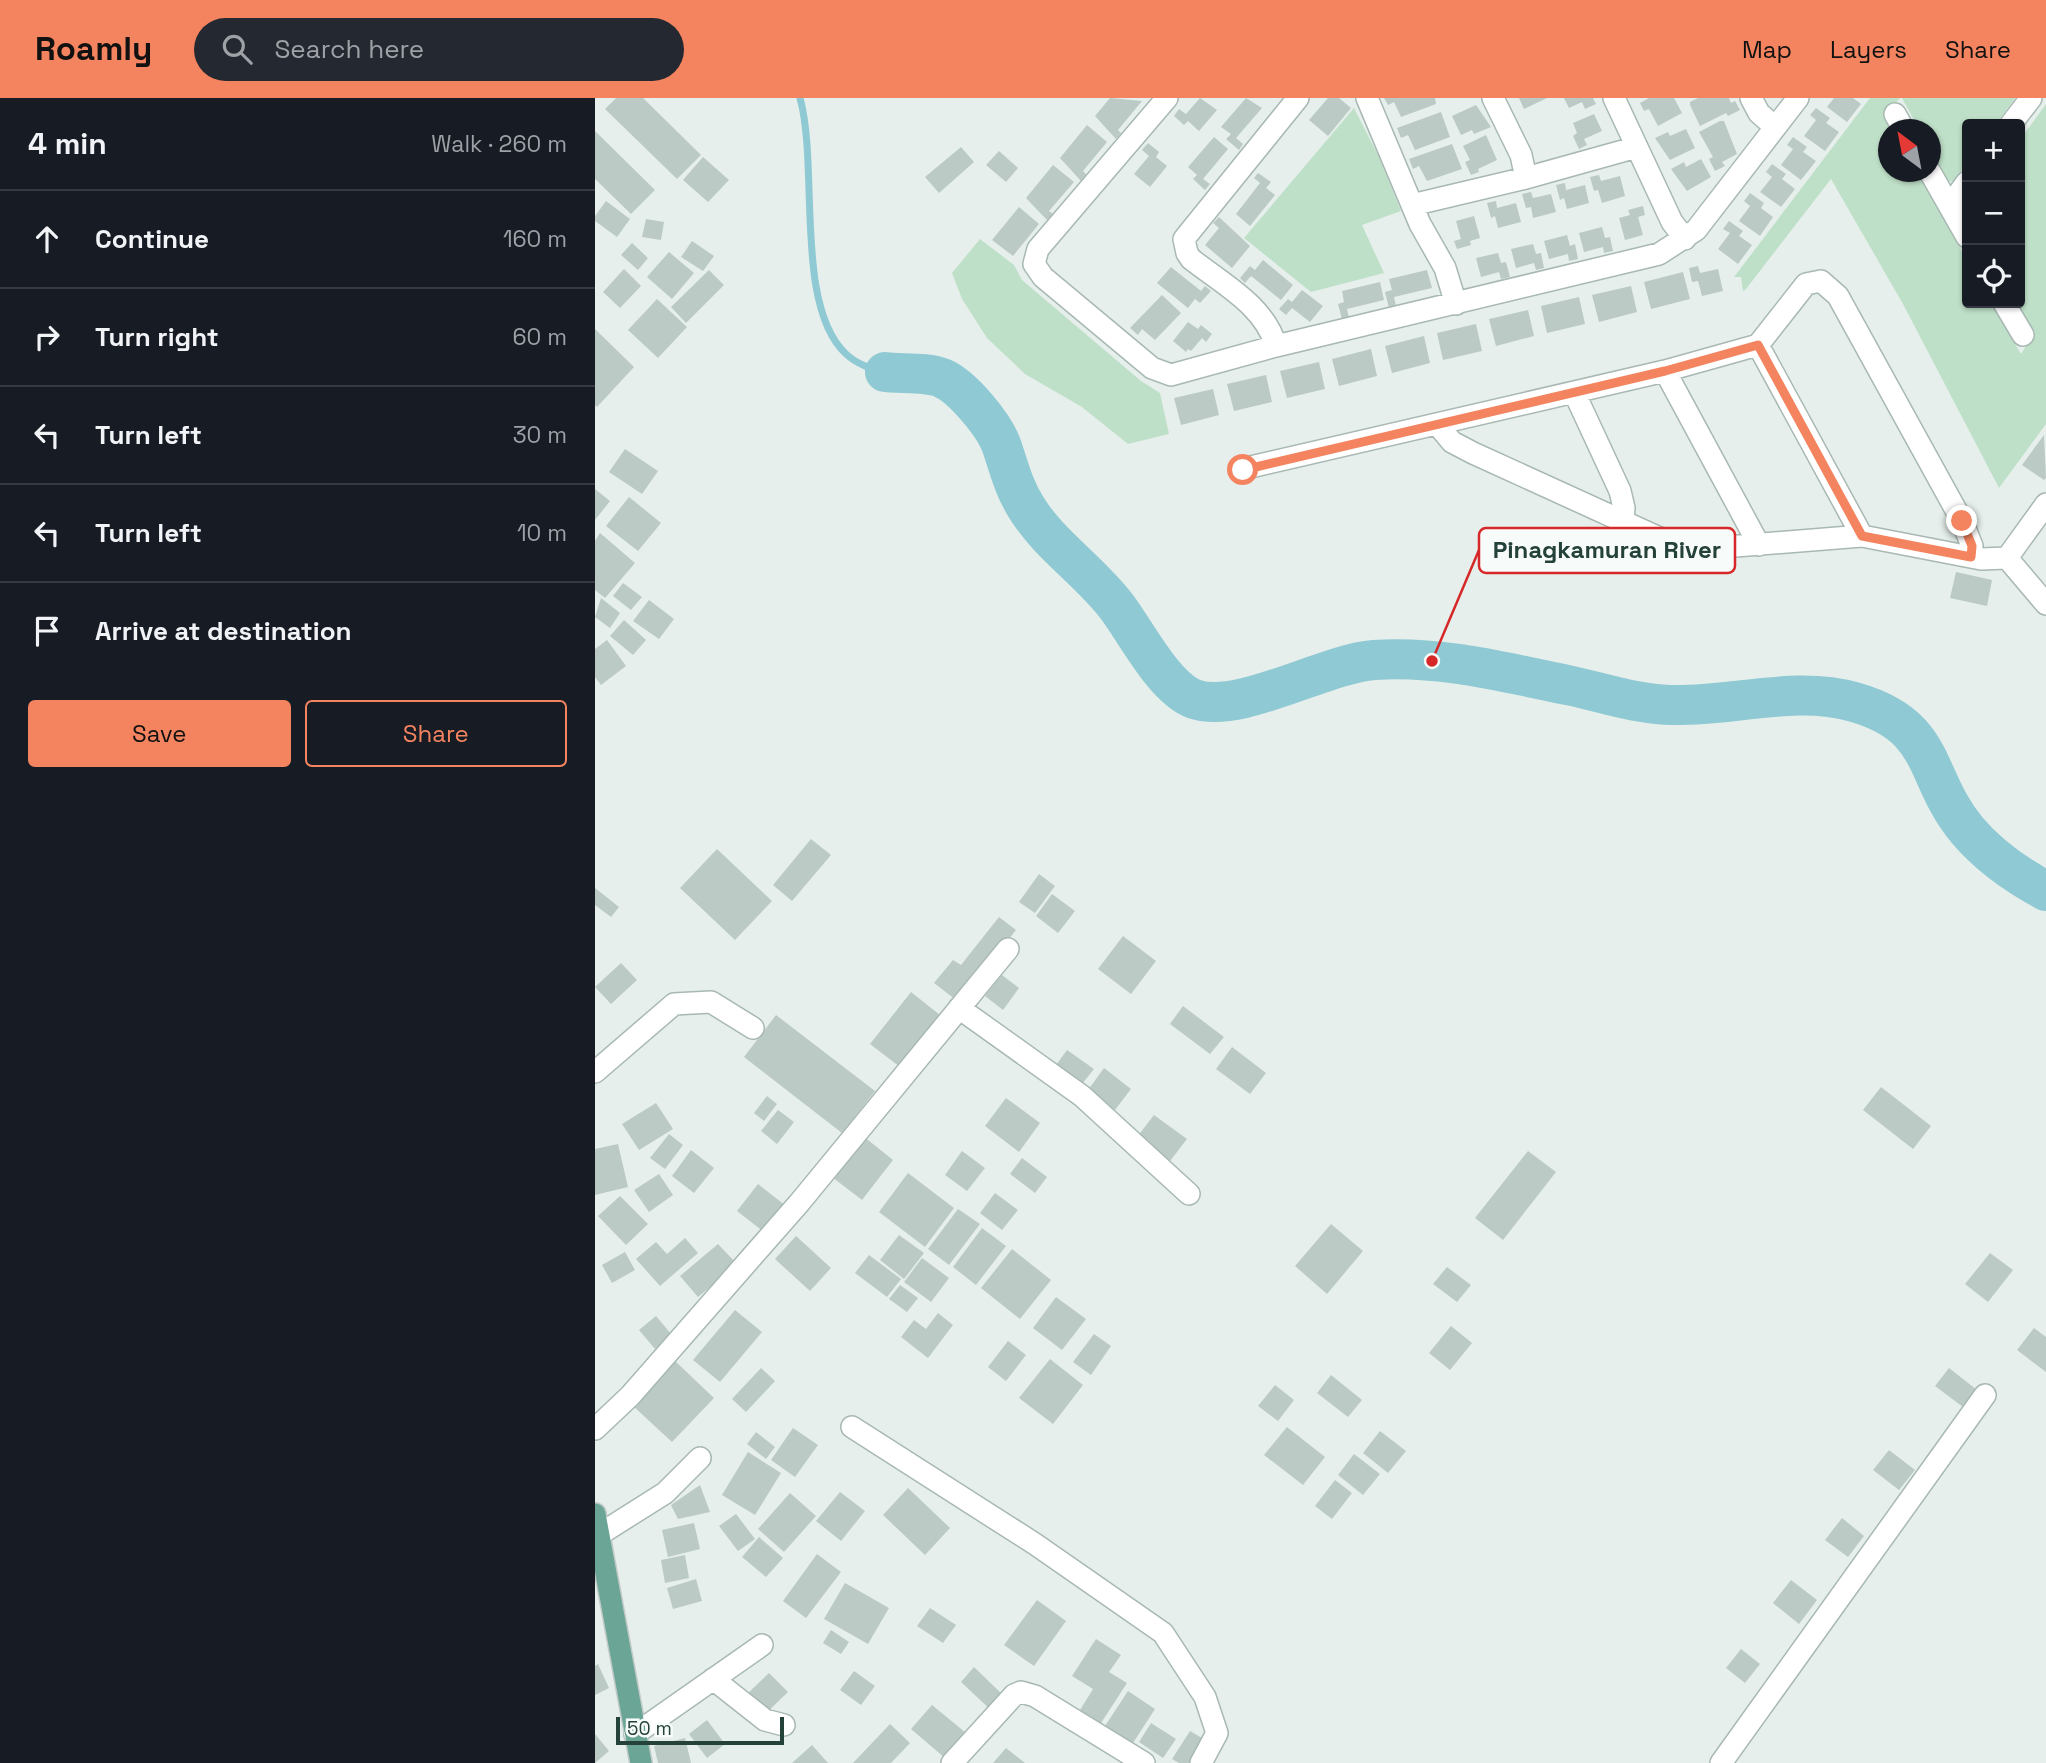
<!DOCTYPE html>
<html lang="en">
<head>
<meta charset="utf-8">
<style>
  body { margin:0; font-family:"Space Grotesk",sans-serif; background:#242831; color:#f1f3f6 }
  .controls { position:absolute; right:21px; top:21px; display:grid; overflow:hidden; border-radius:7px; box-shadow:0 2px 5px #0004 }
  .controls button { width:63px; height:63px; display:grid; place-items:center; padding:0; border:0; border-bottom:2px solid #363941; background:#171b24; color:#f1f3f6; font:35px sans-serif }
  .compass { position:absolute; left:1283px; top:21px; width:63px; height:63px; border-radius:50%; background:#171b24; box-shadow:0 2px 5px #0004; rotate:328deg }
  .scale { position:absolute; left:21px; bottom:18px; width:168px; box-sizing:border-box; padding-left:7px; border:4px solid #24423a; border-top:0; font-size:19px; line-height:24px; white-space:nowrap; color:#24423a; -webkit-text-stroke:5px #f7fbf9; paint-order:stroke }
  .stop { position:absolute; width:21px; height:21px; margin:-16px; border:5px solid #f4845f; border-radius:50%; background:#fff }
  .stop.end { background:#f4845f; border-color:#fff; box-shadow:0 2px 7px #0008 }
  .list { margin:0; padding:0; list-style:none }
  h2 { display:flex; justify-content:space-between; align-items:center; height:91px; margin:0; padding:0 28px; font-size:30px }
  h2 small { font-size:23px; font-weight:400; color:#9ea1a6 }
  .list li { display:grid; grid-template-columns:46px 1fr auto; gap:21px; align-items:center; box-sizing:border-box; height:98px; padding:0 28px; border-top:2px solid #363941 }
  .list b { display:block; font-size:26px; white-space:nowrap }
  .list em { font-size:23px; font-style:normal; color:#9ea1a6 }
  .actions { display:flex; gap:14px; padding:21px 28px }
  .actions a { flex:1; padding:16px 0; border:2px solid #f4845f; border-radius:7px; text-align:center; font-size:24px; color:#f4845f }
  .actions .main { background:#f4845f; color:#111 }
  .icon { flex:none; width:38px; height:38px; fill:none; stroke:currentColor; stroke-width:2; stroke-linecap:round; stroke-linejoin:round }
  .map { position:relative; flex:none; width:1451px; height:1665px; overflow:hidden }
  header { display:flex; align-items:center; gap:42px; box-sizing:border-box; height:98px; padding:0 35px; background:#f4845f; color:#111 }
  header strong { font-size:33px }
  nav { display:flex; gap:38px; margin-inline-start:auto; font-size:24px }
  .search { width:490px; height:63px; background:#242831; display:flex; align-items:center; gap:18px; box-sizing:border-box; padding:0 24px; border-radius:38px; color:#9ea1a6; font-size:26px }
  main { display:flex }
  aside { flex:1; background:#171b24 }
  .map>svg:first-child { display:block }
  .green { fill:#bfe0c8 }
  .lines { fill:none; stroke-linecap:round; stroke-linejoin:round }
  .stream { stroke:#8ec9d4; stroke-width:7 }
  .river { stroke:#8ec9d4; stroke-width:40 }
  .building { fill:#bbcac4 }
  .minor-casing { stroke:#a8b8b2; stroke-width:24 }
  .major-casing { stroke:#c2cac8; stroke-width:24 }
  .minor { stroke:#fff; stroke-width:21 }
  .major { stroke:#6aa596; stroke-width:21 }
  .route { stroke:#f4845f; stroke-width:9 }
  .leader { fill:none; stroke:#d62828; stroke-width:2.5 }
  .callout-dot { fill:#d62828; stroke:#f7fbf9; stroke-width:2.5 }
  .callout { fill:#f7fbf9; stroke:#d62828; stroke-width:2.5 }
  .callout-label { font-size:24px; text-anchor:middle; font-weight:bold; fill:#24423a }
</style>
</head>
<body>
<header>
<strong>Roamly</strong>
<div class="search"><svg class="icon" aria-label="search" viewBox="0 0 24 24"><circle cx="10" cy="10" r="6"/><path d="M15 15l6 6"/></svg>Search here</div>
<nav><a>Map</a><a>Layers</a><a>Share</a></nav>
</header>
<main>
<aside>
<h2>4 min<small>Walk · 260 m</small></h2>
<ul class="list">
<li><svg class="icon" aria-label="ahead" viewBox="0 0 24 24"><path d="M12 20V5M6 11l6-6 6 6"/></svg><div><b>Continue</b></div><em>160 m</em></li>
<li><svg class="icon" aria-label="right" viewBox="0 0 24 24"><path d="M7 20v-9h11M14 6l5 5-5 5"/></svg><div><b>Turn right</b></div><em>60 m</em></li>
<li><svg class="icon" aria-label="left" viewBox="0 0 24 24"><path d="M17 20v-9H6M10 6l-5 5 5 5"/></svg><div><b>Turn left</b></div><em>30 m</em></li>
<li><svg class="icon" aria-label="left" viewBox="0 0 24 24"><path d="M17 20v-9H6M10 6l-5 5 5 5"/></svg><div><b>Turn left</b></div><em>10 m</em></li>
<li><svg class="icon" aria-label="arrive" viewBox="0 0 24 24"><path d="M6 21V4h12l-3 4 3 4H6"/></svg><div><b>Arrive at destination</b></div></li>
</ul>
<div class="actions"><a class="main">Save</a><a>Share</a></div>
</aside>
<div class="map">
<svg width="1451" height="1665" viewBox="0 0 1451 1665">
  <rect width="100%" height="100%" fill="#e6efeb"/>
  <path class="green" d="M1275,0H1305L1290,17L1298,31L1294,32V74H1322L1372,162V205H1396L1426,256L1440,234L1421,205H1425V42L1451,6V326L1404,390L1308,206L1236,81L1151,191L1148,193L1146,179H1139Z
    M1307,0H1420L1401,26H1372V66L1357,84C1337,77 1336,49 1336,32L1324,31Z
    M759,10L784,59L806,113L767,127L789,175L716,194L649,140Z
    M385,141L419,167L427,182L546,283L565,295L574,336L533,346L487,309L430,276L392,240L367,201L357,175Z"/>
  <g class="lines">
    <path class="stream" d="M205,0C224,68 199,208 251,256C263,267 275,270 290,274"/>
    <path class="river" d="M290,274C306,276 332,274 347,280C368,289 400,328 407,349C414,370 419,390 431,409C454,447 495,473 522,509C541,534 569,590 599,601C644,617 728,566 779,562C844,557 913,575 977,588C1009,595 1041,606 1075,607C1136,609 1200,587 1259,604C1344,628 1327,678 1372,732C1393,757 1423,778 1451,793"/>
  </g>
  <path class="building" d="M21,0H48L106,57L82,81L10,11Z
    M515,0L547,3L523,32L526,35L521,41L500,18Z
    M605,0L622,12L604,33L593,23L589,27L579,18L584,11L591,16Z
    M651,0L667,10L641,40L648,46L644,52L631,41L636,36L626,29Z
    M733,0H744L756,10L733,38L714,22Z
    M789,0H840L841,6L806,19L799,4L793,7Z
    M924,0H952L929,11Z
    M969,0H998L1001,6L990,11L987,4L974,10Z
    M1054,0H1079L1087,15L1063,28L1054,11L1049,13L1045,5Z
    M1103,0H1134L1136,5L1140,3L1145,12L1133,18L1131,15L1105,28L1095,7V4Z
    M1239,0H1258L1266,6L1252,24L1232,9Z
    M881,7L896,29L879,36L877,32L866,37L857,18Z
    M1221,10L1235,20L1231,25L1244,34L1230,53L1209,38L1221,22L1215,17Z
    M846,14L855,39L820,52L813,37L806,40L802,30Z
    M999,16L1007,33L989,41L992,47L984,51L978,38L982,35L978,25Z
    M1125,23H1129L1142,56L1127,64L1130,68L1120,73L1114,61L1118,59L1104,34Z
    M492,27L512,44L488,73L491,76L486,83L465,60Z
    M1091,31L1100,50L1075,62L1060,40L1073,34L1075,38Z
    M0,33L60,92L36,116L0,81Z
    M891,37L902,62L883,71L884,74L876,77L870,64L875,62L868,48Z
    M619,39L633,51L608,81L615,86L610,92L598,81L602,77L593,69Z
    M1198,39L1212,49L1208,54L1221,63L1206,82L1186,67L1198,51L1192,47Z
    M553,45L564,54L561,59L572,68L555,89L539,76L554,58L547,52Z
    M857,46L867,71L832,83L824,68L818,71L814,61Z
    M366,49L379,64L344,95L330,79Z
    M404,53L423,70L411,84L391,67Z
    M108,59L134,82L113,104L88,82Z
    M1106,61L1116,79L1092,93L1076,71L1089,64L1091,69Z
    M1177,66L1191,76L1187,81L1200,91L1186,109L1165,94L1177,79L1171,74Z
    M458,67L479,84L454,113L458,116L452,122L431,100Z
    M663,75L676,84L671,90L680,97L655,128L641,116L665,85L659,80Z
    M1004,77L1006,83L1025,78L1030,98L1007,105L1003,92L999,93L995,79Z
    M970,85L971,92L990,87L994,105L972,111L969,100L965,102L961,87Z
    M936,94L938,100L956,96L961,114L938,120L936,109L931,110L927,96Z
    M1155,95L1169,105L1166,110L1178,119L1165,138L1144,123L1155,108L1149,103Z
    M11,103L35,121L22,139L0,123V118Z
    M901,103L902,110L921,105L926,124L903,130L900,118L896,120L892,105Z
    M1048,108L1050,117L1043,119L1048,137L1030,142L1024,120L1035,117L1033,112Z
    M424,109L444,126L418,158L397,142Z
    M879,118L885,140L875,143L876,147L862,151L859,143L866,141L861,123Z
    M624,119L655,148L637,170L610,147L624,130L618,125Z
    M51,121L69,124L66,142L47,139Z
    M1134,123L1148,133L1144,138L1157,147L1143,166L1123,151L1135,135L1128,131Z
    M1007,129L1010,140L1015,139L1018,153L1009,155L1008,149L989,154L984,135Z
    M972,137L975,148L980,146L983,161L974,163L973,156L954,161L949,143Z
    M97,143L119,158L108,173L86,159Z
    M37,145L53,160L43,172L26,157Z
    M938,146L941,156L946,155L949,170L941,172L939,165L921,170L916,151Z
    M74,154L99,175L77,201L52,179Z
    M903,155L906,165L911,164L915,179L906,181L904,174L886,179L881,160Z
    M668,162L698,187L686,202L656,178L650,185L645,180L655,168L660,172Z
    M1103,168L1105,175L1123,171L1128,193L1107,198L1103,183L1097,184L1094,170Z
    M576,169L606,193L610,188L616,193L605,205L600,201L593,210L562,185Z
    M29,171L46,188L25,210L8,194Z
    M114,172L129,187L91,225L76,209Z
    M832,172L837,190L799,199L801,208L794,210L790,194L797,192L794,181Z
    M1088,174L1095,201L1056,211L1049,184Z
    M785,184L789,202L752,211L754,220L747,221L743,206L749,204L747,193Z
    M1036,188L1042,214L1004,224L997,197Z
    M707,192L728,208L715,224L697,210L691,217L684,211L693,201L697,204Z
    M567,197L586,215L560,242L547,231L543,237L535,230Z
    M984,199L990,226L952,235L946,208Z
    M62,201L92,229L63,260L33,232Z
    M933,212L939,238L901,248L894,221Z
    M593,224L603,231L606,227L617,236L611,244L607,240L596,253L593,251L591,254L578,243Z
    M881,226L887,253L848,262L842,235Z
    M0,231L39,269L2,309L0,307Z
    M829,238L835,265L797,275L790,248Z
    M776,251L782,278L744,288L737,261Z
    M724,264L730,291L692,300L685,273Z
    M671,277L677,304L639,313L632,286Z
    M618,291L624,317L586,327L579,300Z
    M1449,337L1451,380L1449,382L1427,367Z
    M30,351L63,373L47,396L14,374Z
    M0,391L15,403L0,422Z
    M34,399L66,425L43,453L11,428Z
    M5,435L40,465L10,500L0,492V443Z
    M1361,474L1397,482L1392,508L1355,500Z
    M28,485L47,499L36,512L18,498Z
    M6,500L25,515L15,530L0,519Z
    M54,502L79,521L64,541L38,523Z
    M29,522L51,542L38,557L15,538Z
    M12,542L31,568L6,587L0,579V551Z
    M216,741L236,757L197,803L178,787Z
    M122,751L177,803L140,842L85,790Z
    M444,776L460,788L440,815L424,804Z
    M0,790L24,809L16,819L0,807Z
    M457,796L480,813L463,835L441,818Z
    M404,819L421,832L365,905L339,885L358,862L366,867Z
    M528,838L561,863L536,896L503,871Z
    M26,865L42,882L16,906L0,889Z
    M407,877L424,890L408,912L390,898Z
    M316,894L345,917L305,969L275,946Z
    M588,908L629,939L615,956L575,926Z
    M181,917L280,993L247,1035L149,959Z
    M637,949L671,975L655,996L621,971Z
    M472,952L499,971L487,986L461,967Z
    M509,970L536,991L520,1012L493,992Z
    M1286,989L1336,1028L1318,1051L1268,1012Z
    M172,998L182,1006L169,1023L159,1015Z
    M411,1000L445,1025L424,1054L390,1028Z
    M61,1005L78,1031L44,1052L27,1026Z
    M183,1012L199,1024L182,1046L166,1033Z
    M559,1017L592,1041L575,1063L542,1039Z
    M74,1036L88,1047L70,1071L55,1060Z
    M268,1038L298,1062L267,1102L237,1079Z
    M23,1046L33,1089L0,1097V1051Z
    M96,1052L119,1070L99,1095L77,1078Z
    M367,1053L390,1070L372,1093L350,1077Z
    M933,1053L961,1074L908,1142L880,1120Z
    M427,1060L452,1079L440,1095L415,1076Z
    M313,1075L359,1110L330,1149L284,1114Z
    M64,1076L78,1097L54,1114L39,1092Z
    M163,1086L195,1111L174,1138L142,1113Z
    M400,1095L423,1112L407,1132L385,1115Z
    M25,1098L53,1126L31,1147L3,1118Z
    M363,1111L385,1126L354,1167L333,1151Z
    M736,1126L768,1153L732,1196L700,1168Z
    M387,1130L411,1148L381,1187L358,1169Z
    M304,1137L329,1155L309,1181L285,1162Z
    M201,1138L236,1170L215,1193L180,1161Z
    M90,1140L103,1155L65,1188L41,1161L61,1144L72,1156Z
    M123,1146L142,1166L103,1199L85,1178Z
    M417,1151L456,1182L425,1221L386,1190Z
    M30,1154L40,1172L17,1185L7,1167Z
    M1395,1155L1418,1172L1393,1204L1370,1186Z
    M274,1157L306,1181L292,1199L260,1175Z
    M327,1160L354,1180L336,1204L309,1184Z
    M852,1169L876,1187L862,1204L838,1186Z
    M305,1187L323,1200L312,1214L294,1201Z
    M461,1199L491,1221L467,1252L438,1230Z
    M140,1212L167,1234L125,1284L98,1262Z
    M343,1215L358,1227L333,1260L306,1239L319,1222L331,1231Z
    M61,1218L77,1237L60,1251L44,1232Z
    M856,1228L877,1245L855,1272L834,1255Z
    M1439,1230L1451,1239V1274L1422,1252Z
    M499,1236L516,1248L496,1277L478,1264Z
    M413,1243L431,1257L411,1283L393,1269Z
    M455,1261L488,1287L458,1326L424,1300Z
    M79,1262L119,1300L77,1344L37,1307Z
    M166,1270L180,1283L151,1314L137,1301Z
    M1354,1270L1382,1292L1368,1309L1340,1288Z
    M736,1277L767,1302L753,1319L722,1295Z
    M680,1287L699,1302L683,1323L663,1308Z
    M692,1329L730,1359L708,1387L669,1357Z
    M198,1330L223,1347L200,1379L176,1362Z
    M785,1333L811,1353L793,1375L768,1355Z
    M161,1334L180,1349L171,1361L152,1346Z
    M1294,1352L1320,1372L1304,1392L1278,1372Z
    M153,1354L186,1375L160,1417L127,1397Z
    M759,1356L785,1376L768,1397L743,1377Z
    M740,1382L757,1395L737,1421L720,1408Z
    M105,1387L115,1414L83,1421L76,1407Z
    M313,1390L355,1430L330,1457L288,1417Z
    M245,1394L270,1413L246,1443L221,1423Z
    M195,1395L221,1418L189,1454L163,1431Z
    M141,1416L160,1441L143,1453L124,1428Z
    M1247,1420L1269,1438L1253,1459L1230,1442Z
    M99,1425L105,1451L73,1459L67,1432Z
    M164,1439L188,1460L171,1479L147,1459Z
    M222,1456L246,1474L211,1520L188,1503Z
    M90,1457L94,1480L70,1485L66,1462Z
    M101,1481L107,1503L78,1511L72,1490Z
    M1196,1482L1222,1502L1204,1526L1178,1505Z
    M250,1485L294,1510L273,1546L229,1521Z
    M442,1502L471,1523L439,1568L409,1547Z
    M335,1510L361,1527L348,1545L322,1528Z
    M236,1532L254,1544L246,1556L228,1545Z
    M501,1541L526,1557L514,1574L532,1585L506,1625L485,1612L498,1591L477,1578Z
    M1146,1551L1165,1566L1150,1585L1131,1570Z
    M3,1566L14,1590L0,1597V1568Z
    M379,1569L412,1601L399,1615L366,1584Z
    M259,1573L280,1588L266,1607L245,1592Z
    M174,1575L193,1594L164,1622L145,1603Z
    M533,1593L560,1611L538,1645L510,1628Z
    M337,1607L371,1635L350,1660L316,1631Z
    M112,1622L130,1646L112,1660L94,1636Z
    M556,1625L581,1641L568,1660L544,1644Z
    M295,1626L315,1645L296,1665H258Z
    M595,1633L612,1643L597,1665H584L577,1661Z
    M0,1636L14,1653L0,1665Z
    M90,1640L96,1665H63L59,1648Z
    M217,1647L233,1665H197Z
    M411,1650L430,1665H398Z"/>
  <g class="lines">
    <defs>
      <path id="minor" d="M572,0L443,151L439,166L448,179L557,270L576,277L681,248L1064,156L1101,132L1203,0
        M772,0L825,126L850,170L861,206
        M898,0L926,57L931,80
        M1019,0L1077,124L1090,141
        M1156,0L1164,15L1180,29
        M1300,16L1309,32
        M1416,26L1436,0
        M1335,74L1372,139
        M817,107L931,80L1042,49
        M1355,107L1372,84
        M1409,205L1428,237
        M1163,247L1267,438
        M681,248C670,208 628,186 596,161L592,155L589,141L703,0
        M1070,273L1164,447
        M979,294L1025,393L1029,410L1028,422
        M842,326L857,344L878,355L1082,448L1104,451L1267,438L1386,461L1412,460L1451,506
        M647,371L1070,273L1163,247L1211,186L1226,183L1243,198L1367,423L1377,448L1376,459
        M1412,460L1451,406
        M364,910L487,998L594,1096
        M0,974L79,906L116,904L158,930
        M257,1329L440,1446L568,1535L610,1599L622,1635L606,1665
        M0,1331L35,1298L205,1104L413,851
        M5,1436L70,1395L105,1360
        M118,1581L170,1622L189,1627
        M40,1636L167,1547
        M357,1665L419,1597L426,1594L440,1598L549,1665
        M1126,1665L1390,1297"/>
      <path id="major" d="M0,1416L46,1665"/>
    </defs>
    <use href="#minor" class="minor-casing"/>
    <use href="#major" class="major-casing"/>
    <use href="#minor" class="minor"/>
    <use href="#major" class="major"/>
  </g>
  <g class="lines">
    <path class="route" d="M648,372L1070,273L1163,247L1267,438L1376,459L1377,448L1367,423"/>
  </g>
  <path class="leader" d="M837 563L884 452"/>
  <circle class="callout-dot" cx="837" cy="563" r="7"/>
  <rect class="callout" x="884" y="430" width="256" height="45" rx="7"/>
  <g class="callout-label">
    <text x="1012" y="460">Pinagkamuran River</text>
  </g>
</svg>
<div class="controls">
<button>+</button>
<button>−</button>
<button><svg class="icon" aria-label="locate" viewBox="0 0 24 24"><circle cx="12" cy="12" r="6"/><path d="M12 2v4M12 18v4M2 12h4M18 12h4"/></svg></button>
</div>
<svg class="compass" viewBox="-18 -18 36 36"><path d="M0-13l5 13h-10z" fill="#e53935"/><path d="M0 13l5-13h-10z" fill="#9ea1a6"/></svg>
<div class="scale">50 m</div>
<div class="stop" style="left:648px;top:372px"></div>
<div class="stop end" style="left:1367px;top:423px"></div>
</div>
</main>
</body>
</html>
